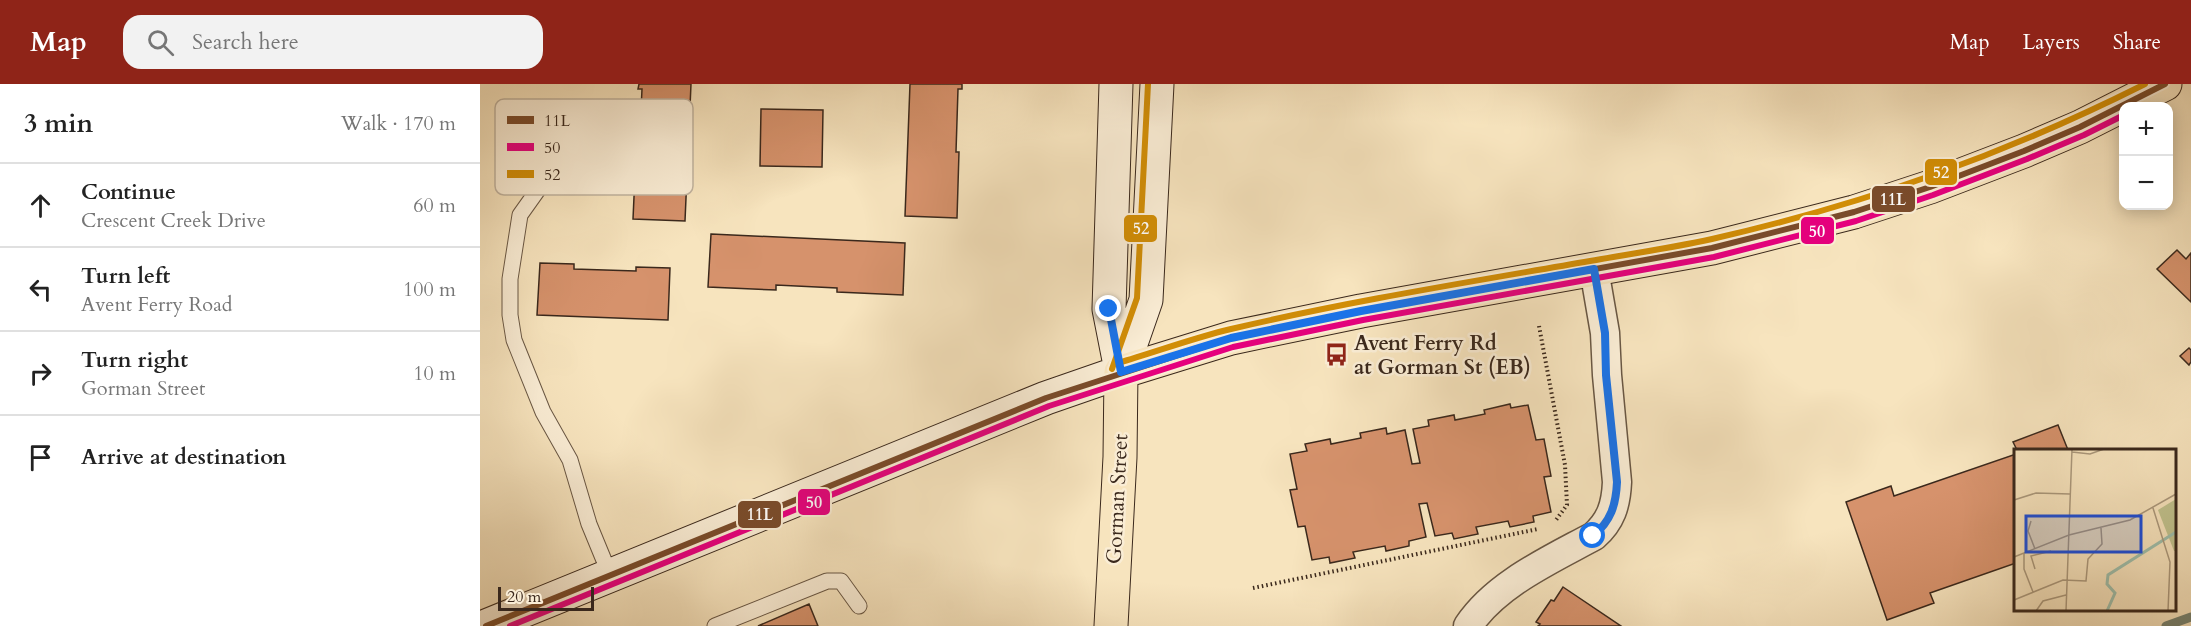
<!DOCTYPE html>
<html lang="en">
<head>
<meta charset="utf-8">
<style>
  body { margin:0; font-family:Cardo,serif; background:#f2f2f2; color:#222 }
  .controls { position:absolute; right:18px; top:18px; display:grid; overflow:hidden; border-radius:12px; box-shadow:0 3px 15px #0003 }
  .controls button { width:54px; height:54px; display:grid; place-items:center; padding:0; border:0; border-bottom:2px solid #e0e0e0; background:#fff; color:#222; font:30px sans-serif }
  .scale { position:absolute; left:18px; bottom:15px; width:96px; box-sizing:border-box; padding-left:6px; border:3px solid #3a281c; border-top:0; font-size:16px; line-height:21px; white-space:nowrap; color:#3a281c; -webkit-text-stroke:4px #faedd5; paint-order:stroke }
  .stop { position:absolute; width:18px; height:18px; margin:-14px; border:4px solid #1a73e8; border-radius:50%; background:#fff }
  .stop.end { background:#1a73e8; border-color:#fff; box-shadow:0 2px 6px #0008 }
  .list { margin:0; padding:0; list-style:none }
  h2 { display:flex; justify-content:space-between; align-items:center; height:78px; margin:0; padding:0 24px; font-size:26px }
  h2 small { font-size:20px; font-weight:400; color:#767676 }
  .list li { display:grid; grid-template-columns:39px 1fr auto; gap:18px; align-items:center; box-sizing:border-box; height:84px; padding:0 24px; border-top:2px solid #e0e0e0 }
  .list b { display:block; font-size:22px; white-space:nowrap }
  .list p { margin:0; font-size:20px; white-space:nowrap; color:#767676 }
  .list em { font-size:20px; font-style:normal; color:#767676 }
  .icon { flex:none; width:33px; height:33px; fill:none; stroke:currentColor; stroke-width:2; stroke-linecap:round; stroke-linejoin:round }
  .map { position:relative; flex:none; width:1711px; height:542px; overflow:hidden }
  header { display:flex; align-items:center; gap:36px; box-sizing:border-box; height:84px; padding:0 30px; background:#8f2418; color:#fff }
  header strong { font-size:28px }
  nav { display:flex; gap:33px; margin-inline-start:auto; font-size:21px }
  .search { width:420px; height:54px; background:#f2f2f2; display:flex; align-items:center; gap:15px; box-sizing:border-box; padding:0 21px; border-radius:18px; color:#767676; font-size:22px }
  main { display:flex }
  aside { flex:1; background:#fff }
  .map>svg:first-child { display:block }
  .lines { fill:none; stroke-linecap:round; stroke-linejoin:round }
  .stream { stroke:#768372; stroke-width:9 }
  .building { fill:#d6926c; stroke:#3a281c; stroke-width:1.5 }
  .service-casing { stroke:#695744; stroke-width:17 }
  .minor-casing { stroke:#695744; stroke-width:31 }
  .secondary-casing { stroke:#3a281c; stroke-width:35 }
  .primary-casing { stroke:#3a281c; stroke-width:35 }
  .path { stroke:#3a281c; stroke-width:4; stroke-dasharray:1.5 3; stroke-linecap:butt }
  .service { stroke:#faedd5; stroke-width:15 }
  .minor { stroke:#faedd5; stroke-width:28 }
  .secondary { stroke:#faedd5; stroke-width:33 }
  .primary { stroke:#f7e4be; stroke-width:33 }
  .bus-1-casing { stroke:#faedd5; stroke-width:10 }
  .bus-2-casing { stroke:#faedd5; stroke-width:10 }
  .bus-3-casing { stroke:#faedd5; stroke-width:10 }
  .bus-1 { stroke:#7a4b2a; stroke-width:6 }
  .bus-2 { stroke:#e5007d; stroke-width:6 }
  .bus-3 { stroke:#d18d06; stroke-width:6 }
  .route { stroke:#1a73e8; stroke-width:8 }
  .labels { text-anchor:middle; stroke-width:5; stroke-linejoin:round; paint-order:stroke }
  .poi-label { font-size:21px; font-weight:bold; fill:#3a281c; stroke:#faedd5; text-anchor:start }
  .street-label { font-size:21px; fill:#3a281c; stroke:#faedd5 }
  .inset-river { fill:none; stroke:#9ebfac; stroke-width:3 }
  .inset-road { fill:none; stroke:#ab997d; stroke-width:1.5 }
  .view { fill:#1d4ed8; fill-opacity:0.15; stroke:#1d4ed8; stroke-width:3 }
  .inset-edge { fill:none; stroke:#3a281c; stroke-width:3 }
  .key { fill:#faedd5; stroke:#c0b29e; stroke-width:1.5 }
  .key-label { font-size:16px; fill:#3a281c }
  .line-badge { stroke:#faedd5; stroke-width:2 }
  .badge-label { font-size:16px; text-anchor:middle; font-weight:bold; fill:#fff }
</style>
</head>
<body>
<header>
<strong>Map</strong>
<div class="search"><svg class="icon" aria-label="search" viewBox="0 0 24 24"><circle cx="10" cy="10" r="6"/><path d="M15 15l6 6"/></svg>Search here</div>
<nav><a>Map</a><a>Layers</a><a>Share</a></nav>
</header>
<main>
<aside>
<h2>3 min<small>Walk · 170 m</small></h2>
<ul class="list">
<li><svg class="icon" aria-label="ahead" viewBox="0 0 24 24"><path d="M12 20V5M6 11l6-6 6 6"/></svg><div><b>Continue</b><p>Crescent Creek Drive</p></div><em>60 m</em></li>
<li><svg class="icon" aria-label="left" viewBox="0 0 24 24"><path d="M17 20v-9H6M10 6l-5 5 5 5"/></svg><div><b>Turn left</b><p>Avent Ferry Road</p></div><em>100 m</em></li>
<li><svg class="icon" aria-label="right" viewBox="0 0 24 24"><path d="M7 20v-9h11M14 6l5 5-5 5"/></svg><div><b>Turn right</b><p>Gorman Street</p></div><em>10 m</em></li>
<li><svg class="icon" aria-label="arrive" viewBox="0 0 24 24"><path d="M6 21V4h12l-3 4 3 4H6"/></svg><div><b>Arrive at destination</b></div></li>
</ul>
</aside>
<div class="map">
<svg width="1711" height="542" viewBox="0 0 1711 542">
  <rect width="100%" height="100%" fill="#f7e4be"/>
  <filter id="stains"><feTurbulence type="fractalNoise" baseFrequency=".00333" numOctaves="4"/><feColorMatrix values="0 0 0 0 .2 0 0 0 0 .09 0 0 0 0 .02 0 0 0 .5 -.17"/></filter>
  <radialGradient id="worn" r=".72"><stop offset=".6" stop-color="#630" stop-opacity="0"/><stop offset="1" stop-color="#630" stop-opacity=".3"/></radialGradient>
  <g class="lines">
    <path class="stream" d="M1686,542L1711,533"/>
  </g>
  <path class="building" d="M159,0H211L205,137L153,135L156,69L159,70L162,5H158Z
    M430,0H482V5H478L476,68H479L477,134L425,132Z
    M281,25L343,26L342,83L280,82Z
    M231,150L425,159L423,211L357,208V204L296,201V206L228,203Z
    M1697,166L1706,175L1711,169V218L1677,185Z
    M60,179L94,180V185L156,187V183L190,184L188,236L57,231Z
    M1709,264L1711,266V278L1709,281L1700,272Z
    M1030,320L1031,324L1048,321L1056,356L1064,355L1071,392L1064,393L1071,428L1053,432L1054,438L1030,443L1028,437L996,443L998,450L974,455L972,449L955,452L947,419L939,420L946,453L929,457V462L906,467L905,462L873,468L875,474L850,479L849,473L832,476L825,442L818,443L810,406L817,405L810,370L827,367L825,360L850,355L851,360L881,354L880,349L906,344L907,350L925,346L932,380L940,379L933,345L949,342L948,336L974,331L975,336L1005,330L1004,326Z
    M1578,341L1588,366H1537L1533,358Z
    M1536,370V479L1450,509L1454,519L1407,536L1366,418L1411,402L1414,412Z
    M1083,503L1141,542H1058L1060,540L1056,538L1071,516L1074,517Z
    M329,520L338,542H278Z"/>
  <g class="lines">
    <defs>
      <path id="service" d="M72,86L40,131L30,195V231L34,256L63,328L90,376L109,440L130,491
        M235,542L347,497H361L379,522"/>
      <path id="minor" d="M988,542C1016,500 1070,476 1114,452C1131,437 1136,421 1137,398L1127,291L1125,249L1114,185"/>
      <path id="secondary" d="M636,0L629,225L641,286
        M641,288L666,216L677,0
        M6,542L566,314L641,288"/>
      <path id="primary" d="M631,542L640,373L641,288L751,254L881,227L1232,164L1374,128L1450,103L1544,67L1600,43L1685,0"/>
    </defs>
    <use href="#service" class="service-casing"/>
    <use href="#minor" class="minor-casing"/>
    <use href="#secondary" class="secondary-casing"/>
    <use href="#primary" class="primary-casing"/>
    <path class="path" d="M1059,242L1085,381L1087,421L1076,436
      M773,504L1058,445"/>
    <use href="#service" class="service"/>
    <use href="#minor" class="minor"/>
    <use href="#secondary" class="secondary"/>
    <use href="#primary" class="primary"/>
    <defs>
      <path id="bus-1" d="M6,542L566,314L751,254L881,227L1232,164L1374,128L1450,103L1544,67L1600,43L1685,0"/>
      <path id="bus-2" d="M30,542L569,322L753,263L883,236L1234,173L1376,137L1453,111L1547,75L1604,51L1644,31"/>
      <path id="bus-3" d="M638,279C676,268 713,254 751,245C870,217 990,198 1110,177C1150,170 1191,164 1232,155C1385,120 1524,71 1665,0
        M632,285L657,214L668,0"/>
    </defs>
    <use href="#bus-1" class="bus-1-casing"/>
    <use href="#bus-2" class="bus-2-casing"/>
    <use href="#bus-3" class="bus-3-casing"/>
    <use href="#bus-1" class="bus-1"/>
    <use href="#bus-2" class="bus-2"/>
    <use href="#bus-3" class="bus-3"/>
  </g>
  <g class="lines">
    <path class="route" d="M629,225L641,288L751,254L881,227L1114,185L1125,249L1126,291L1137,398C1136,421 1131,437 1113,452"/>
  </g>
  <defs>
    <symbol id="bus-bare" viewBox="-9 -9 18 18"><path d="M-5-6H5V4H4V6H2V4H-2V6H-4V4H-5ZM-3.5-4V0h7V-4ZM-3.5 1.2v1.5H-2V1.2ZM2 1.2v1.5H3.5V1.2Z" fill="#8f2418" stroke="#faedd5" stroke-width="2.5" paint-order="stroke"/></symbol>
  </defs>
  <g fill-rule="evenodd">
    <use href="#bus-bare" x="840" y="254" width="33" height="33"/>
  </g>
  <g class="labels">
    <g class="poi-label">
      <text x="874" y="266">Avent Ferry Rd<tspan x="874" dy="24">at Gorman St (EB)</tspan></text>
    </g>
    <g class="street-label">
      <text transform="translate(637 415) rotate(-87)" y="7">Gorman Street</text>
    </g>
  </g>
  <g transform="translate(1534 365)">
    <rect width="162" height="162" fill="#f7e4be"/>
    <path d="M162,50V102H160L144,61Z" fill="#c1c38f"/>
    <path class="inset-river" d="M93,162L101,144L93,135L94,126L162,83"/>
    <path class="inset-road" d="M58,3L76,5L90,0M0,51L22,44L56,45M139,59L156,113L154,162M17,72L14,82L21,100M10,104V120L19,143M0,108L55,86L116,71L162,45M21,120L17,107L37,102M0,151L49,131L72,132L74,110L88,95L87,79M22,162L29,152L52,146M52,162L58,0"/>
    <path class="view" d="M12,67H127V103H12Z"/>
    <rect width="162" height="162" class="inset-edge"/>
  </g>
  <rect x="15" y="15" width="198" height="96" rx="9" class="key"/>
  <rect x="27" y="32" width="27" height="8" fill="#7a4b2a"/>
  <rect x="27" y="59" width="27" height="8" fill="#e5007d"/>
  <rect x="27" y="86" width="27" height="8" fill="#d18d06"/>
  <g class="key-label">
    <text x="64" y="42">11L</text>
    <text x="64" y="69">50</text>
    <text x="64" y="96">52</text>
  </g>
  <g class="line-badge">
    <rect x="1444" y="74" width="34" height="28" rx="6" fill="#d18d06"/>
    <rect x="1391" y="101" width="45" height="28" rx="6" fill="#7a4b2a"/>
    <rect x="643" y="130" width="35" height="29" rx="6" fill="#d18d06"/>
    <rect x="1320" y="132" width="35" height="29" rx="6" fill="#e5007d"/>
    <rect x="317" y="404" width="34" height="28" rx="6" fill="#e5007d"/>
    <rect x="257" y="416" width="45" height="29" rx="6" fill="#7a4b2a"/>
  </g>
  <g class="badge-label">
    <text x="1461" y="94">52</text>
    <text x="1413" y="121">11L</text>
    <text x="661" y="150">52</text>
    <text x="1337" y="153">50</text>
    <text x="334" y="424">50</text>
    <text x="280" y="436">11L</text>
  </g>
  <rect width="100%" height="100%" filter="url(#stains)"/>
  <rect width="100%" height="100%" fill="url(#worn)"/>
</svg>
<div class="controls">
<button>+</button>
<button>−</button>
</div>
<div class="scale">20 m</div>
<div class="stop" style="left:1113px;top:452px"></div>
<div class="stop end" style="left:629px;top:225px"></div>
</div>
</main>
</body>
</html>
